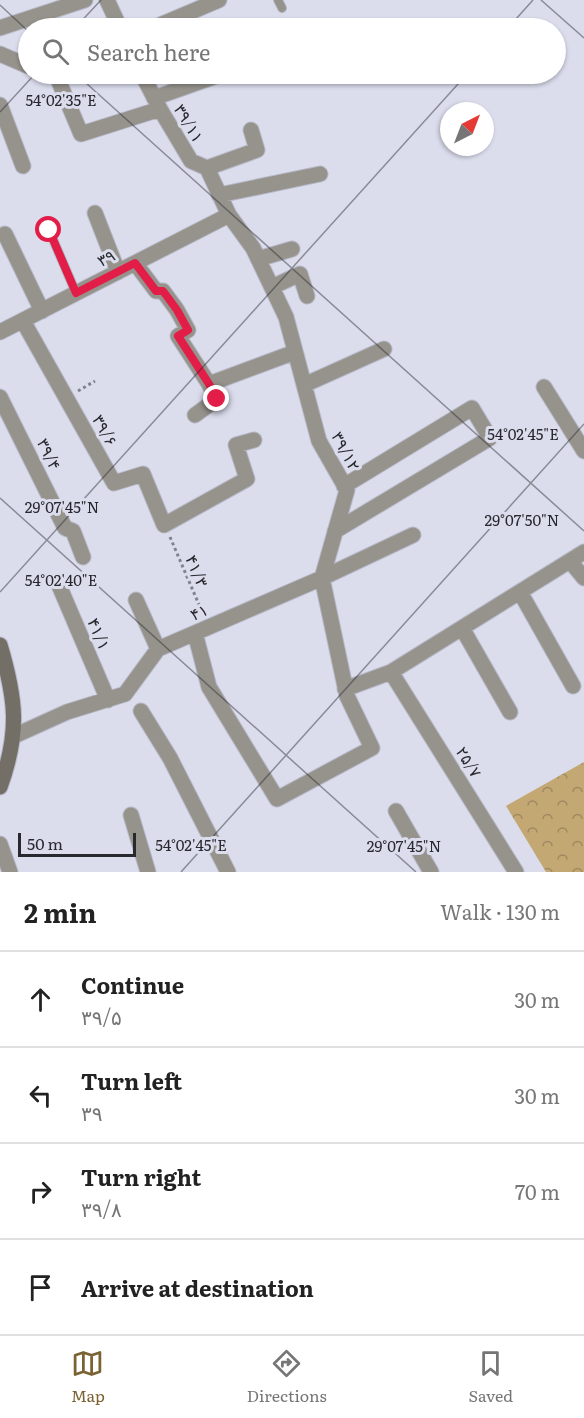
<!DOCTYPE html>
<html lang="en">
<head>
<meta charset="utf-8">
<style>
  body { margin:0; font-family:Literata,serif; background:#f2f2f2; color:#222 }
  .compass { position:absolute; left:440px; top:102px; width:54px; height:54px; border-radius:50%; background:#fff; box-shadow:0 2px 4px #0004; rotate:42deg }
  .scale { position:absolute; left:18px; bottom:15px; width:118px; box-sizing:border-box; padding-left:6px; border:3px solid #28292e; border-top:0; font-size:16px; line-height:21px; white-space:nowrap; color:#28292e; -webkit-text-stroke:4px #dbdded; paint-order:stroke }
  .stop { position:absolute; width:18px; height:18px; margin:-14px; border:4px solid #e11d48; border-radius:50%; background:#fff }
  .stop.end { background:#e11d48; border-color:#fff; box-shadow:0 2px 6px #0008 }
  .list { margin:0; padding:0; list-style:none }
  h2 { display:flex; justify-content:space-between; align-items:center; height:78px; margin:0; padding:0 24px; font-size:26px }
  h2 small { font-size:20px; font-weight:400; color:#767676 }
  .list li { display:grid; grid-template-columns:39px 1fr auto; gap:18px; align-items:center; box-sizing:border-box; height:96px; padding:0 24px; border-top:2px solid #e0e0e0 }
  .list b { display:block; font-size:22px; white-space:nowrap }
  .list p { margin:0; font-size:20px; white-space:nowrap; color:#767676 }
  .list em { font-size:20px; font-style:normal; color:#767676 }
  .icon { flex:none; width:33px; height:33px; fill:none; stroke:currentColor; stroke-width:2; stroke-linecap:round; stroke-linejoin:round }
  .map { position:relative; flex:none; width:584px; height:872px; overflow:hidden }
  .search { position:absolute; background:#fff; box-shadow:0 2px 4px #0004; left:18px; right:18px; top:18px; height:66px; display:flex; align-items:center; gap:15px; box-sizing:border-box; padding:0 21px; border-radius:33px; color:#767676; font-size:22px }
  .sheet { height:462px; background:#fff }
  nav { display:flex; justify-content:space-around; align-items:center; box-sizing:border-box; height:84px; border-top:2px solid #e0e0e0; background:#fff; font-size:16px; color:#767676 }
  nav a { display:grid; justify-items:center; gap:3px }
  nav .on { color:#7a6233 }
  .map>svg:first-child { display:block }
  .park { fill:url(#park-crowns) }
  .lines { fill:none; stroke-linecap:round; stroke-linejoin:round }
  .lane-casing { stroke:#b7b9c7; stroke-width:10 }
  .street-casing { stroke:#b7b9c7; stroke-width:17 }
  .secondary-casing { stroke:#b7b9c7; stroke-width:17 }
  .path { stroke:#82838e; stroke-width:3; stroke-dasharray:3 3; stroke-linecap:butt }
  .lane { stroke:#96938d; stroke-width:8 }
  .street { stroke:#96938d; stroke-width:15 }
  .secondary { stroke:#736f66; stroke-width:15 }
  .route { stroke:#e11d48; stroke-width:8 }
  .ticks { fill:none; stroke:#28292e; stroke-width:1.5; stroke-opacity:0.45 }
  .labels { text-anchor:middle; stroke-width:6; stroke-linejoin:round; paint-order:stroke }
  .street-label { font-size:16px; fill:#28292e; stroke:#dbdded }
  .ticks-label { font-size:15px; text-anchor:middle; fill:#28292e; stroke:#dbdded; stroke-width:6; stroke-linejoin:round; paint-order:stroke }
</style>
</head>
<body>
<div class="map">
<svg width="584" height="872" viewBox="0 0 584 872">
  <defs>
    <pattern id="park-crowns" width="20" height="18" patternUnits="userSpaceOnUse" patternTransform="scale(1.5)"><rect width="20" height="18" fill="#c3a873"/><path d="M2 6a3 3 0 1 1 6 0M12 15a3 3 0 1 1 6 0" fill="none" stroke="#9e895f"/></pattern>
  </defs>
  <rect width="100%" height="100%" fill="#dbdded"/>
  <path class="park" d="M584,762V872H546L506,806Z"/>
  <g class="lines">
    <defs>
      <path id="lane" d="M278,0L282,8
        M49,230L76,293"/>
      <path id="street" d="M107,0L120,28
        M0,28L85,0
        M153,28L219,0
        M0,54L28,66
        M48,74L57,77L81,134L160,109
        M142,74L160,109L191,161L207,168L229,215L253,248L286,317L319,441L347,490L322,578L347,696L372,748L277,799L209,687L195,633
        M154,98L222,74
        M0,105L23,166
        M207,168L257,150L251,130
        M219,195L320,174
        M95,213L118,272
        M5,234L42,311
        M258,259L292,249
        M135,263L156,291H163L177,310L188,330L178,336L209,384L217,399L195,415
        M272,287L300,274L307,296
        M23,321L114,483L143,474L164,525L247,479L236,445L254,440
        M0,332L229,215
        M209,384L295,352
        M304,385L384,349
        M544,387L584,451
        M0,397L65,528L73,531L83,557
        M335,531L490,438L472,408L344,486
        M570,561L584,578
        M58,583L108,700
        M520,592L573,686
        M136,600L158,649
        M462,628L510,712
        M391,672L516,872
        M345,689L391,672L584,552
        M141,711L170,758L228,872
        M14,736L67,712L125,694L158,649L322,578L413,535
        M396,811L431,872
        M131,815L148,872
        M0,844L10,872"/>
      <path id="secondary" d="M0,645C16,699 20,732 0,787"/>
    </defs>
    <use href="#lane" class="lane-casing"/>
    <use href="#street" class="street-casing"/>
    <use href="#secondary" class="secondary-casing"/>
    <path class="path" d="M78,391L95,381
      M170,537L203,614"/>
    <use href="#lane" class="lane"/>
    <use href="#street" class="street"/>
    <use href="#secondary" class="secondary"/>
  </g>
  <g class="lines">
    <path class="route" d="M49,230L76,293L135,263L156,291H163L177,310L188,330L178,336L209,384L217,399"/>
  </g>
  <path class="ticks" d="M541,0L584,38M0,5L28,31M75,28L101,0M508,28L533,0M76,74L584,531M0,112L35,74M0,498L416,872M0,592L467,74M181,872L584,424"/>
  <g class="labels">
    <g class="street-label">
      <text transform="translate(189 123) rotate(59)" y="6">۳۹/۱۱</text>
      <text transform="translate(106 258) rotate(-27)" y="6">۳۹</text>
      <text transform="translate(105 430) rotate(61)" y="6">۳۹/۶</text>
      <text transform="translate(346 451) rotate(62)" y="6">۳۹/۱۲</text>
      <text transform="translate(49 454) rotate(64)" y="6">۳۹/۴</text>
      <text transform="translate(197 571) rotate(67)" y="6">۴۱/۳</text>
      <text transform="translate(199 612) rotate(-24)" y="6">۴۱</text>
      <text transform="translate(99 634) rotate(67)" y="6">۴۱/۱</text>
      <text transform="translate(469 762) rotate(58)" y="6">۲۵/۷</text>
    </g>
  </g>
  <g class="ticks-label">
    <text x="61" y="106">54°02'35"E</text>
    <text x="523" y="440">54°02'45"E</text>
    <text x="62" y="513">29°07'45"N</text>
    <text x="522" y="526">29°07'50"N</text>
    <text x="61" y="586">54°02'40"E</text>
    <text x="191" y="851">54°02'45"E</text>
    <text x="404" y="852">29°07'45"N</text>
  </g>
</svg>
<svg class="compass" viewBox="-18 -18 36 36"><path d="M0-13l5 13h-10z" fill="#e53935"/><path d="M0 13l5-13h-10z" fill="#767676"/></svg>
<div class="scale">50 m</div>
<div class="stop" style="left:49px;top:230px"></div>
<div class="stop end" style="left:217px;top:399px"></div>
<div class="search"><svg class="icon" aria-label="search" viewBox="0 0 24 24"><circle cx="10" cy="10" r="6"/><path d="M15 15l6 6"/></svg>Search here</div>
</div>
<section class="sheet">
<h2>2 min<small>Walk · 130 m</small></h2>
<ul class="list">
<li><svg class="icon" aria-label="ahead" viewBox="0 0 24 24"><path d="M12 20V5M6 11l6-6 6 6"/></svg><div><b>Continue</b><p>۳۹/۵</p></div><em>30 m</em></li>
<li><svg class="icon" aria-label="left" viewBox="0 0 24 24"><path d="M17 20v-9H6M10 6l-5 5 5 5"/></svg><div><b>Turn left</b><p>۳۹</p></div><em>30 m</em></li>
<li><svg class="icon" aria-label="right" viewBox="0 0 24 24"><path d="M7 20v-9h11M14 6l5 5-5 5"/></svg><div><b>Turn right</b><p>۳۹/۸</p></div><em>70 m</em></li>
<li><svg class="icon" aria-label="arrive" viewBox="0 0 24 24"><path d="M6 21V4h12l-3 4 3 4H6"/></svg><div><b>Arrive at destination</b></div></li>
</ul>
</section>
<nav>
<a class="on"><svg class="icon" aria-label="map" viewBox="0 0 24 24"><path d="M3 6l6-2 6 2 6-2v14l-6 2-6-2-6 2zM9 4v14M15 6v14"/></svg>Map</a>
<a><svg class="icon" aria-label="directions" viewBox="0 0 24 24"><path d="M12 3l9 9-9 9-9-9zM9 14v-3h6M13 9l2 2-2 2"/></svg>Directions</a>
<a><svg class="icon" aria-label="saved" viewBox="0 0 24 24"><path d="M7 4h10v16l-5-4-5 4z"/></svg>Saved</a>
</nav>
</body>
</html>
